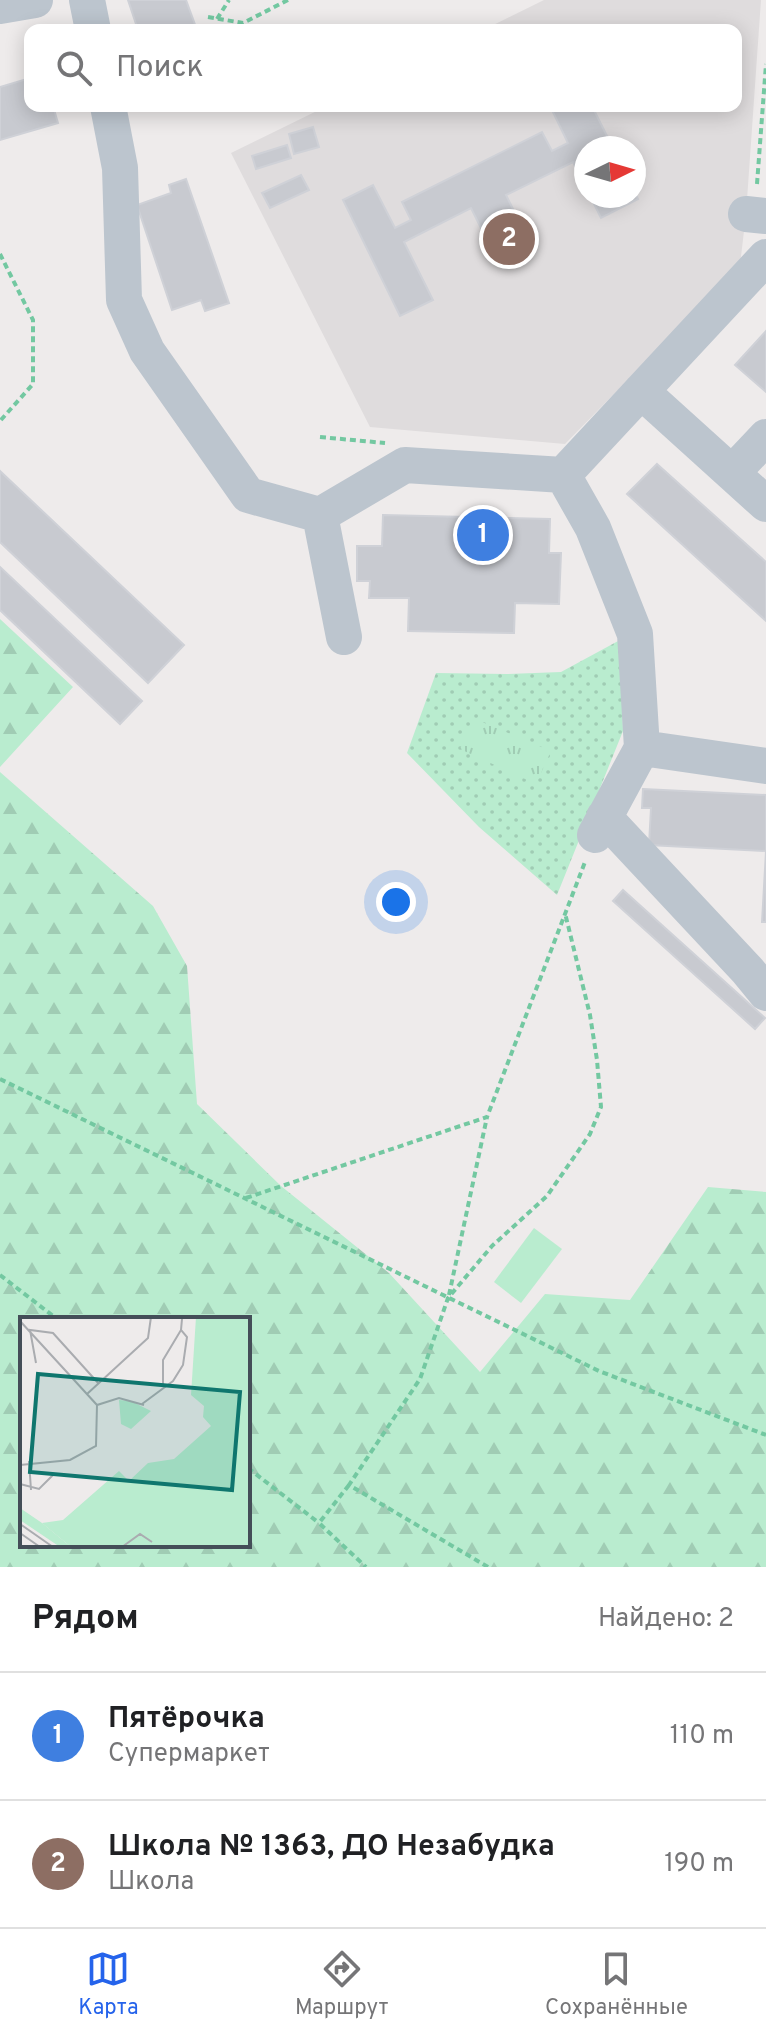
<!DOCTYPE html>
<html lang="ru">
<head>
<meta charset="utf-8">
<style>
  body { margin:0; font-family:Overpass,sans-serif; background:#f6f6f6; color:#202124 }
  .compass { position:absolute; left:574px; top:136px; width:72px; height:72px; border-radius:50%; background:#fff; box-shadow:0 4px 20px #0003; rotate:85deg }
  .you { position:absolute; left:396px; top:902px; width:28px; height:28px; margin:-20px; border:6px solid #fff; border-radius:50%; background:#1a73e8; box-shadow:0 0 0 12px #1a73e833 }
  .badge { display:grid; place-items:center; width:52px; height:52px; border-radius:50%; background:#2563eb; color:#fff; font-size:26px; font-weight:700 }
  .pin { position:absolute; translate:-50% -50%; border:4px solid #fff; box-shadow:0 2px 8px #0006 }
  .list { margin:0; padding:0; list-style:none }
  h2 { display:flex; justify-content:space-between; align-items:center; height:104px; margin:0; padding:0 32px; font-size:34px }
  h2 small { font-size:26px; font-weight:400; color:#757577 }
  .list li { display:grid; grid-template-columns:52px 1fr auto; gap:24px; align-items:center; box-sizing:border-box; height:128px; padding:0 32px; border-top:2px solid #e0e0e0 }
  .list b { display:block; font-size:30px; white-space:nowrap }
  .list p { margin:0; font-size:26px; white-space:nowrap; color:#757577 }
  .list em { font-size:26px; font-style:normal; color:#757577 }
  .icon { flex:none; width:44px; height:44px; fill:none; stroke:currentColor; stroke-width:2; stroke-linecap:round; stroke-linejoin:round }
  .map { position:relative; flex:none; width:766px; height:1567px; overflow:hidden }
  .search { position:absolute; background:#fff; box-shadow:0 4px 20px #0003; left:24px; right:24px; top:24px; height:88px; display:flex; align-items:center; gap:20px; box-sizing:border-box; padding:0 28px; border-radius:16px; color:#757577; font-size:30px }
  .sheet { height:360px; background:#fff }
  nav { display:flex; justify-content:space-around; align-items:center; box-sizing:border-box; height:112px; border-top:2px solid #e0e0e0; background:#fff; font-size:22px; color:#757577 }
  nav a { display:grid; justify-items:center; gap:4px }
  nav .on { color:#2563eb }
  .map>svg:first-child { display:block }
  .education { fill:#dfdcdd; fill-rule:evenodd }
  .grass { fill:url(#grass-dots) }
  .forest { fill:url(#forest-firs); fill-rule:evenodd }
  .park { fill:url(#park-tufts) }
  .garden { fill:#b9eccf }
  .building { fill:#c8cad0; stroke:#cfd1d7; stroke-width:2 }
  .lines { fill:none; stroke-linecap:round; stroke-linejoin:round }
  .path { stroke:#73c8a1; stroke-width:4; stroke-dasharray:6 4; stroke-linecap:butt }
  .minor { stroke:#bcc5ce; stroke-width:36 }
  .inset-road { fill:none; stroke:#aaacb0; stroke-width:2 }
  .view { fill:#0f766e; fill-opacity:0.15; stroke:#0f766e; stroke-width:4 }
  .inset-edge { fill:none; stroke:#444e58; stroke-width:4 }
</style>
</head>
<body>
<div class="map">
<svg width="766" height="1567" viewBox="0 0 766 1567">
  <defs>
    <pattern id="grass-dots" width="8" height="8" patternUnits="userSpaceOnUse" patternTransform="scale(2)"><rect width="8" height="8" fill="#b9eccf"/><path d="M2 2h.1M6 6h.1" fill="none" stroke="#a0ccb4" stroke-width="1.8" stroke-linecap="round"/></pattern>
    <pattern id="forest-firs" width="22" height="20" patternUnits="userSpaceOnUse" patternTransform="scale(2)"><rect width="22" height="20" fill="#b9eccf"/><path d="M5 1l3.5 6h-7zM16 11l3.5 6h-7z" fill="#a0ccb4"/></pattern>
    <pattern id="park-tufts" width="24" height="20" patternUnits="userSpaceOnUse" patternTransform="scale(2)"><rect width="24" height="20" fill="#b9eccf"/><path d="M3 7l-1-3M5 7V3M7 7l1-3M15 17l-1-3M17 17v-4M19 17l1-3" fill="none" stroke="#a0ccb4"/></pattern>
  </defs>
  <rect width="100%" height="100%" fill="#eeebeb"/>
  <path class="education" d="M544,0H761L746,214L740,265L565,444L370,427L231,153L327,106H736V30H483ZM586,148H634V196H586Z"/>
  <path class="grass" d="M620,640L623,731L557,895L479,827L407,753L436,673L507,674L561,672Z"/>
  <path class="forest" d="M0,619L73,687L0,767Z
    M0,772L153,906L187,966L197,1104L281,1186L389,1273L480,1372L545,1294L630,1300L708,1187L766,1192V1567H0ZM22,1319H248V1545H22Z"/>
  <path class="park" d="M475,719L551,751L536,784L460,749Z"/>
  <path class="garden" d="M534,1228L562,1249L521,1303L494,1282Z"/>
  <path class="building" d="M128,0H186L197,30H138Z
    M30,78V106H53L58,123L0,140V87Z
    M550,106H592L613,148H586V188L573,162L506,195L532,247L499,264L471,208L404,242L433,300L400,316L343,200L373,185L395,228L411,220L402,202L542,132L552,151L568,143Z
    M313,127L319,147L294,154L289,134Z
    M287,145L291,158L256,169L252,156Z
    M301,175L309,190L270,208L262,193Z
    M186,179L229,303L205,311L201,300L172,310L137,205L171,193L169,185Z
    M634,191L638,199L601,218L590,196H634Z
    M766,331V392L735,365Z
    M657,464L766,562V621L627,494Z
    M0,471L184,645L148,683L0,542Z
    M383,515L550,519L549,553H561L559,604L515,603L514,633L408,631L409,598H369L370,581H357V546H382Z
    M0,567L142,701L120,724L0,610Z
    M643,789L766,795V922H762L766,851L649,845L651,808H642Z
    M623,890L765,1018L755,1029L613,901Z"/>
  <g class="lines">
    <path class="path" d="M208,17L243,23L288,0
      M217,19L229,0
      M757,184L766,64
      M0,254L33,320V384L0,421
      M320,437L385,443
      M0,1079L599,1371L766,1435
      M246,1198L487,1117L585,862
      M0,1275L57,1319
      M449,1295L487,1117
      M248,1468L319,1523
      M349,1485L319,1523L366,1567
      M488,1567L349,1485L420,1379L448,1298L492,1246L547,1196L590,1134L601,1107L597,1060L590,1015L565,913"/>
    <path class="minor" d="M87,0L93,30
      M0,6L35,0
      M108,106L120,168L124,300L147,351L248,495L320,515L405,465L563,475
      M746,214L766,216
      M641,391L766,504
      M732,473L766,437
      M320,515L344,637
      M642,748L766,766
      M604,817L748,971L766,993
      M595,835L642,748L635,634L593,528L563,475L766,257"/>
  </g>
  <g transform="translate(20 1317)">
    <rect width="230" height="230" fill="#eeebeb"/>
    <path d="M99,83L111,84L131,94L111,112L101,107ZM0,191L22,206L51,230H40L0,203Z" fill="#b9eccf"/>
    <path d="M176,0H230V230H51L22,206L43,203L99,154L109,164L128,146L154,142L191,109L183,100L184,89L171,78Z" fill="#b9eccf"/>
    <path class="inset-road" d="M0,4L77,88L99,81L124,88M16,46L10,13L33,16L79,67M143,70V43L161,13M67,77L128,21L131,0M122,87L153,64L163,48L167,20L161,13L162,2M9,144L11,173M0,148L50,143L76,129L77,88M0,167L19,172L33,158M0,207L33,230M0,216L20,230M102,230L120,217L132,225"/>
    <path class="view" d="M18,57L220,75L212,173L10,155Z"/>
    <rect width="230" height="230" class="inset-edge"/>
  </g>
</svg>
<svg class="compass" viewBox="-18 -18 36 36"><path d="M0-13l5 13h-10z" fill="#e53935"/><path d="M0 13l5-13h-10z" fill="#757577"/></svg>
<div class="you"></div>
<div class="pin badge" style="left:483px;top:535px;background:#3f7fe0">1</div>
<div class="pin badge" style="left:509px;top:239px;background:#8d6e63">2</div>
<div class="search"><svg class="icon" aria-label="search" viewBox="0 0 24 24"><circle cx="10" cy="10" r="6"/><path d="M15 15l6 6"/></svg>Поиск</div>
</div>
<section class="sheet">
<h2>Рядом<small>Найдено: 2</small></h2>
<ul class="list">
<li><span class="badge" style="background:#3f7fe0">1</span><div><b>Пятёрочка</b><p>Супермаркет</p></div><em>110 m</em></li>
<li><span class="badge" style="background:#8d6e63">2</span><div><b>Школа № 1363, ДО Незабудка</b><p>Школа</p></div><em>190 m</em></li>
</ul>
</section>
<nav>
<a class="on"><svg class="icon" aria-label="map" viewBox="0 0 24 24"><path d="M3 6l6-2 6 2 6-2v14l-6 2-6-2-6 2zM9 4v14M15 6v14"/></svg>Карта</a>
<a><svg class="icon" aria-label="directions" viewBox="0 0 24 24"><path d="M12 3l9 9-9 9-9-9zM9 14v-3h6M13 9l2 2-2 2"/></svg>Маршрут</a>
<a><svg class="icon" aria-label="saved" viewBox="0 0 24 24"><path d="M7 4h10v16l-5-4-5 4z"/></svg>Сохранённые</a>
</nav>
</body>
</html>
